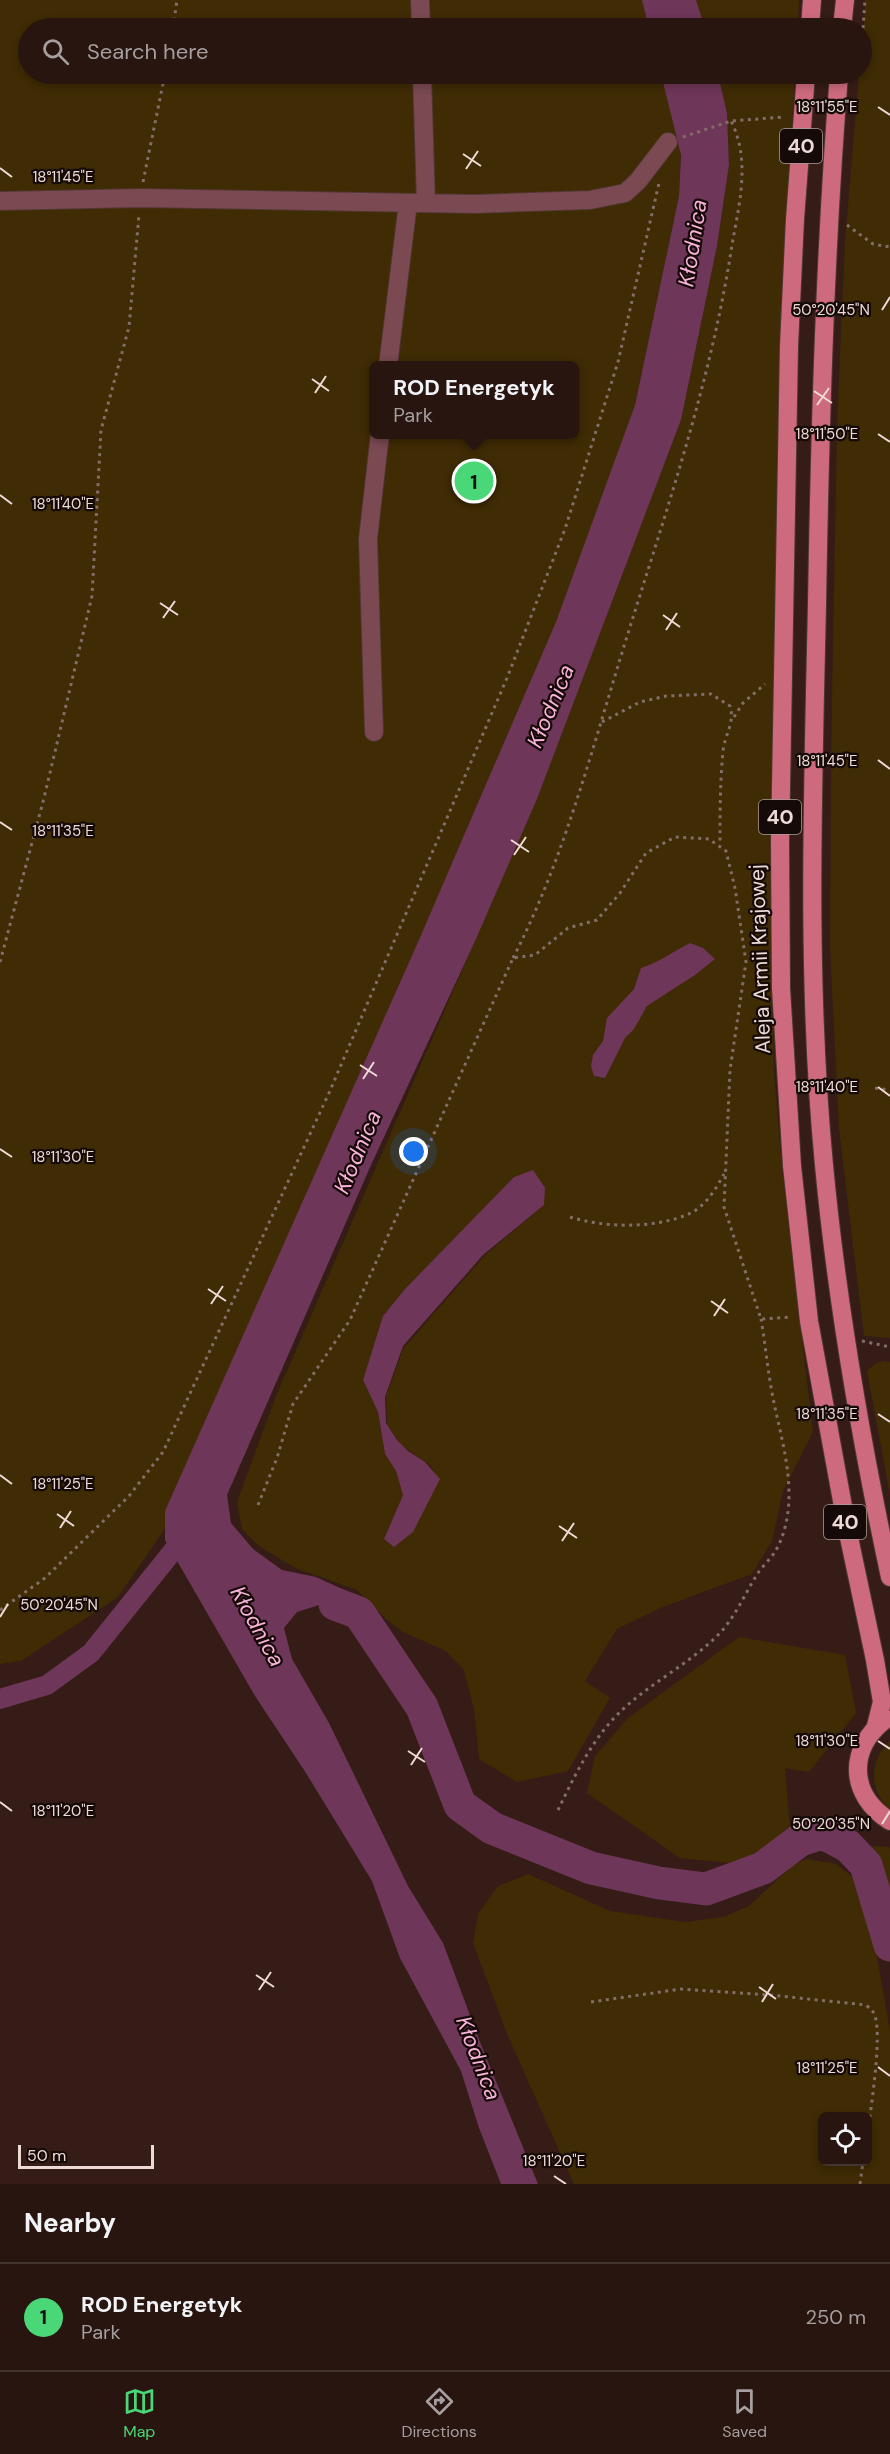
<!DOCTYPE html>
<html lang="en">
<head>
<meta charset="utf-8">
<style>
  body { margin:0; font-family:"DM Sans",sans-serif; background:#301e19; color:#f1f3f6 }
  .controls { position:absolute; right:18px; bottom:18px; display:grid; overflow:hidden; border-radius:9px; box-shadow:0 3px 9px #0003 }
  .controls button { width:54px; height:54px; display:grid; place-items:center; padding:0; border:0; border-bottom:2px solid #443430; background:#281510; color:#f1f3f6; font:30px sans-serif }
  .scale { position:absolute; left:18px; bottom:15px; width:136px; box-sizing:border-box; padding-left:6px; border:3px solid #eddad6; border-top:0; font-size:16px; line-height:21px; white-space:nowrap; color:#eddad6; -webkit-text-stroke:4px #150a07; paint-order:stroke }
  .you { position:absolute; left:414px; top:1152px; width:21px; height:21px; margin:-15px; border:4px solid #fff; border-radius:50%; background:#1a73e8; box-shadow:0 0 0 9px #1a73e833 }
  .badge { display:grid; place-items:center; width:39px; height:39px; border-radius:50%; background:#4ad777; color:#111; font-size:20px; font-weight:700 }
  .pin { position:absolute; translate:-50% -50%; border:3px solid #fff; box-shadow:0 2px 6px #0006 }
  .popup { position:absolute; left:369px; top:361px; width:210px; height:78px; box-sizing:border-box; display:grid; place-content:center; border-radius:9px; background:#281510; filter:drop-shadow(0 2px 4px #0005); font-size:20px; white-space:nowrap; color:#a59f9f }
  .popup b { font-size:22px; color:#f1f3f6 }
  .popup::after { content:''; position:absolute; left:50%; top:100%; margin-left:-12px; border:12px solid transparent; border-top-color:#281510 }
  .list { margin:0; padding:0; list-style:none }
  h2 { display:flex; justify-content:space-between; align-items:center; height:78px; margin:0; padding:0 24px; font-size:26px }
  h2 small { font-size:20px; font-weight:400; color:#a59f9f }
  .list li { display:grid; grid-template-columns:39px 1fr auto; gap:18px; align-items:center; box-sizing:border-box; height:108px; padding:0 24px; border-top:2px solid #443430 }
  .list b { display:block; font-size:22px; white-space:nowrap }
  .list p { margin:0; font-size:20px; white-space:nowrap; color:#a59f9f }
  .list em { font-size:20px; font-style:normal; color:#a59f9f }
  .icon { flex:none; width:33px; height:33px; fill:none; stroke:currentColor; stroke-width:2; stroke-linecap:round; stroke-linejoin:round }
  .map { position:relative; flex:none; width:890px; height:2184px; overflow:hidden }
  .search { position:absolute; background:#281510; box-shadow:0 3px 9px #0003; left:18px; right:18px; top:18px; height:66px; display:flex; align-items:center; gap:15px; box-sizing:border-box; padding:0 21px; border-radius:33px; color:#a59f9f; font-size:22px }
  .sheet { height:186px; background:#281510 }
  nav { display:flex; justify-content:space-around; align-items:center; box-sizing:border-box; height:84px; border-top:2px solid #443430; background:#281510; font-size:16px; color:#a59f9f }
  nav a { display:grid; justify-items:center; gap:3px }
  nav .on { color:#4ad777 }
  .map>svg:first-child { display:block }
  .green { fill:#3f2b04; fill-rule:evenodd }
  .water { fill:#6e3658 }
  .lines { fill:none; stroke-linecap:round; stroke-linejoin:round }
  .canal { stroke:#6e3658; stroke-width:20 }
  .river { stroke:#6e3658; stroke-width:33 }
  .minor-casing { stroke:#503731; stroke-width:20 }
  .major-casing { stroke:#503731; stroke-width:20 }
  .path { stroke:#846d68; stroke-width:3; stroke-dasharray:3 4.5; stroke-linecap:butt }
  .minor { stroke:#7a4951; stroke-width:18 }
  .major { stroke:#ce6a7e; stroke-width:18 }
  .ticks { fill:none; stroke:#eddad6; stroke-width:2 }
  .labels { text-anchor:middle; stroke-width:4.5; stroke-linejoin:round; paint-order:stroke }
  .shield { fill:#150a07; stroke:#ac9c98; stroke-width:1.5 }
  .shield-label { font-size:20px; font-weight:bold; fill:#eddad6 }
  .street-label { font-size:21px; fill:#eddad6; stroke:#150a07 }
  .water-label { font-size:22px; font-style:italic; fill:#f9b2d9; stroke:#150a07 }
  .ticks-label { font-size:15px; text-anchor:middle; fill:#eddad6; stroke:#150a07; stroke-width:4.5; stroke-linejoin:round; paint-order:stroke }
</style>
</head>
<body>
<div class="map">
<svg width="890" height="2184" viewBox="0 0 890 2184">
  <rect width="100%" height="100%" fill="#361c16"/>
  <path class="green" d="M0,0H646L655,28H28V74H669L682,121L679,196L635,405L609,489L528,694L395,994L164,1530L118,1597L21,1661L0,1664ZM374,366H574V434H374Z
    M696,0H799L798,28H705Z
    M865,0H890V1338L864,1336L839,1129L830,948L831,754L837,428L845,241L859,74H862Z
    M718,74H795L782,294L777,459L772,973L774,1073L783,1178L813,1432L783,1491L772,1541L752,1574L660,1608L617,1629L585,1681L610,1698L568,1771L517,1782L479,1759L474,1709L464,1670L446,1651L403,1632L386,1619L357,1590L295,1568L259,1546L242,1529L237,1502L276,1396L537,799L681,420L717,246L729,165L727,113ZM533,1170L544,1205L485,1255L403,1349L386,1396L387,1425L401,1445L431,1466L438,1480L384,1539L403,1495L396,1471L385,1454L378,1412L363,1380L383,1316L405,1289L514,1177Z
    M883,1361L890,1362V1495L867,1371L875,1364Z
    M739,1637L845,1655L856,1713L809,1772L785,1768L790,1830L739,1864L680,1858L587,1793L595,1756L628,1718Z
    M890,1741V1810C869,1789 868,1762 890,1741Z
    M871,1846L889,1847L890,1849V1917Z
    M807,1859L836,1864L858,1881L873,1934L890,2031V2184H574L508,2036L473,1943L478,1914L498,1886L528,1874L610,1911L685,1922L723,1917L749,1906L794,1864ZM822,2116H868V2162H822Z"/>
  <path class="water" d="M642,0H696L705,28H649Z
    M661,74H718L727,113L729,165L717,246L681,420L537,799L476,939L371,1165L227,1495L231,1523L253,1549L282,1570L316,1577L353,1594L378,1623L363,1638L344,1616L319,1605L297,1612L284,1628L292,1659L329,1723L408,1886L443,1943L480,2042L538,2184H501L479,2128L461,2071L400,1958L372,1881L306,1773L255,1696L165,1540V1511L418,942L556,622L635,405L679,196L681,155Z
    M690,943L703,948L715,959L695,975L647,1006L634,1029L625,1038L605,1078L594,1076L591,1066L593,1055L603,1041L607,1018L634,989L641,968C658,963 674,951 690,943Z
    M533,1170L545,1188L544,1205L483,1255L403,1346L385,1397L386,1423L397,1440L408,1451L425,1462L440,1479L413,1532L394,1547L384,1539L403,1495L396,1471L385,1454L378,1412L363,1380L383,1316L405,1289L514,1177Z"/>
  <g class="lines">
    <path class="canal" d="M0,1699L47,1685L91,1653L189,1531"/>
    <path class="river" d="M335,1604L359,1613L422,1707L460,1805L492,1828L591,1868L659,1883L706,1889L763,1868L800,1840L823,1833L848,1846L866,1865L890,1945"/>
    <defs>
      <path id="minor" d="M420,0L421,28
        M422,74L426,203
        M0,201L140,198L475,204L590,200L625,193L638,181L668,142
        M388,366L408,203
        M374,732L368,539L380,434"/>
      <path id="major" d="M810,28L812,0
        M842,28L845,0
        M806,74L795,219L789,346L780,842L781,988L792,1166L809,1321L847,1528L875,1660L882,1702L876,1726
        M839,74C825,250 820,427 817,604C813,791 806,979 824,1165C837,1304 861,1441 890,1577
        M886,1719C847,1749 849,1795 890,1821"/>
    </defs>
    <use href="#minor" class="minor-casing"/>
    <use href="#major" class="major-casing"/>
    <path class="path" d="M173,28L177,0
      M862,43L865,0
      M683,137L731,121L784,117
      M143,182L165,74
      M847,225L873,244L890,247
      M734,717L743,703L765,684
      M602,722L640,702L666,696L711,694L730,706C735,723 725,734 723,751C720,783 720,814 720,845
      M513,958C564,859 592,749 625,643C666,511 711,382 732,245C739,205 751,160 731,121
      M0,962L44,798L92,596L101,430L129,327L139,215
      M875,1088L890,1090
      M570,1217C605,1228 656,1229 691,1213C706,1205 716,1189 724,1174
      M862,1341L890,1347
      M258,1505L277,1458L293,1404L350,1320L513,958L535,955L568,928L597,920L620,893L646,853L675,837L709,839L726,851L735,888L746,962L730,1070L724,1207L761,1319L791,1317
      M0,1610L45,1578L129,1496L163,1452L329,1093L507,678L565,529L618,362L659,183
      M558,1810C574,1777 591,1741 618,1714C648,1684 688,1665 718,1635C735,1618 745,1593 758,1573C763,1566 770,1559 775,1552C785,1535 789,1514 789,1495C789,1457 777,1423 771,1387C767,1364 765,1342 761,1319
      M591,2002L681,1989L770,1995L866,2005C870,2009 873,2010 875,2016C882,2038 871,2106 868,2131
      M860,2184L863,2162"/>
    <use href="#minor" class="minor"/>
    <use href="#major" class="major"/>
  </g>
  <path class="ticks" d="M878,107L890,115M463,154L481,166M0,168L12,177M466,169L478,151M882,310L890,297M312,379L329,391M814,391L832,403M315,393L326,376M817,405L829,388M878,434L890,442M0,495L12,504M160,603L178,615M663,615L680,627M163,618L175,601M666,630L677,613M878,760L890,769M0,822L12,830M511,840L529,852M514,855L526,837M360,1065L377,1076M363,1079L374,1062M878,1087L890,1096M0,1149L12,1157M208,1289L226,1301M711,1301L728,1313M211,1304L223,1286M714,1316L725,1299M878,1414L890,1422M0,1475L12,1484M57,1514L74,1526M559,1526L577,1538M60,1528L71,1511M562,1541L574,1523M0,1617L8,1604M878,1741L890,1749M408,1751L425,1762M411,1765L422,1748M0,1802L12,1811M882,1824L890,1811M256,1975L274,1987M759,1987L776,1999M259,1990L271,1972M762,2002L773,1984M878,2067L890,2076M554,2176L566,2184"/>
  <g class="labels">
    <g class="shield">
      <rect x="780" y="129" width="42" height="34" rx="4.5"/>
      <rect x="759" y="800" width="42" height="34" rx="4.5"/>
      <rect x="824" y="1505" width="42" height="34" rx="4.5"/>
    </g>
    <g class="shield-label">
      <text x="801" y="153">40</text>
      <text x="780" y="824">40</text>
      <text x="845" y="1529">40</text>
    </g>
    <g class="street-label">
      <text transform="translate(760 959) rotate(-92)" y="7">Aleja Armii Krajowej</text>
    </g>
    <g class="water-label">
      <text transform="translate(692 243) rotate(-81)" y="8">Kłodnica</text>
      <text transform="translate(550 706) rotate(-67)" y="8">Kłodnica</text>
      <text transform="translate(357 1152) rotate(-67)" y="8">Kłodnica</text>
      <text transform="translate(258 1626) rotate(61)" y="8">Kłodnica</text>
      <text transform="translate(479 2058) rotate(69)" y="8">Kłodnica</text>
    </g>
  </g>
  <g class="ticks-label">
    <text x="827" y="112">18°11'55"E</text>
    <text x="63" y="182">18°11'45"E</text>
    <text x="831" y="315">50°20'45"N</text>
    <text x="827" y="439">18°11'50"E</text>
    <text x="63" y="509">18°11'40"E</text>
    <text x="827" y="766">18°11'45"E</text>
    <text x="63" y="836">18°11'35"E</text>
    <text x="827" y="1092">18°11'40"E</text>
    <text x="63" y="1162">18°11'30"E</text>
    <text x="827" y="1419">18°11'35"E</text>
    <text x="63" y="1489">18°11'25"E</text>
    <text x="59" y="1610">50°20'45"N</text>
    <text x="827" y="1746">18°11'30"E</text>
    <text x="63" y="1816">18°11'20"E</text>
    <text x="831" y="1829">50°20'35"N</text>
    <text x="827" y="2073">18°11'25"E</text>
    <text x="554" y="2166">18°11'20"E</text>
  </g>
</svg>
<div class="controls">
<button><svg class="icon" aria-label="locate" viewBox="0 0 24 24"><circle cx="12" cy="12" r="6"/><path d="M12 2v4M12 18v4M2 12h4M18 12h4"/></svg></button>
</div>
<div class="scale">50 m</div>
<div class="you"></div>
<div class="pin badge" style="left:474px;top:481px">1</div>
<div class="popup"><b>ROD Energetyk</b>Park</div>
<div class="search"><svg class="icon" aria-label="search" viewBox="0 0 24 24"><circle cx="10" cy="10" r="6"/><path d="M15 15l6 6"/></svg>Search here</div>
</div>
<section class="sheet">
<h2>Nearby<small></small></h2>
<ul class="list">
<li><span class="badge">1</span><div><b>ROD Energetyk</b><p>Park</p></div><em>250 m</em></li>
</ul>
</section>
<nav>
<a class="on"><svg class="icon" aria-label="map" viewBox="0 0 24 24"><path d="M3 6l6-2 6 2 6-2v14l-6 2-6-2-6 2zM9 4v14M15 6v14"/></svg>Map</a>
<a><svg class="icon" aria-label="directions" viewBox="0 0 24 24"><path d="M12 3l9 9-9 9-9-9zM9 14v-3h6M13 9l2 2-2 2"/></svg>Directions</a>
<a><svg class="icon" aria-label="saved" viewBox="0 0 24 24"><path d="M7 4h10v16l-5-4-5 4z"/></svg>Saved</a>
</nav>
</body>
</html>
